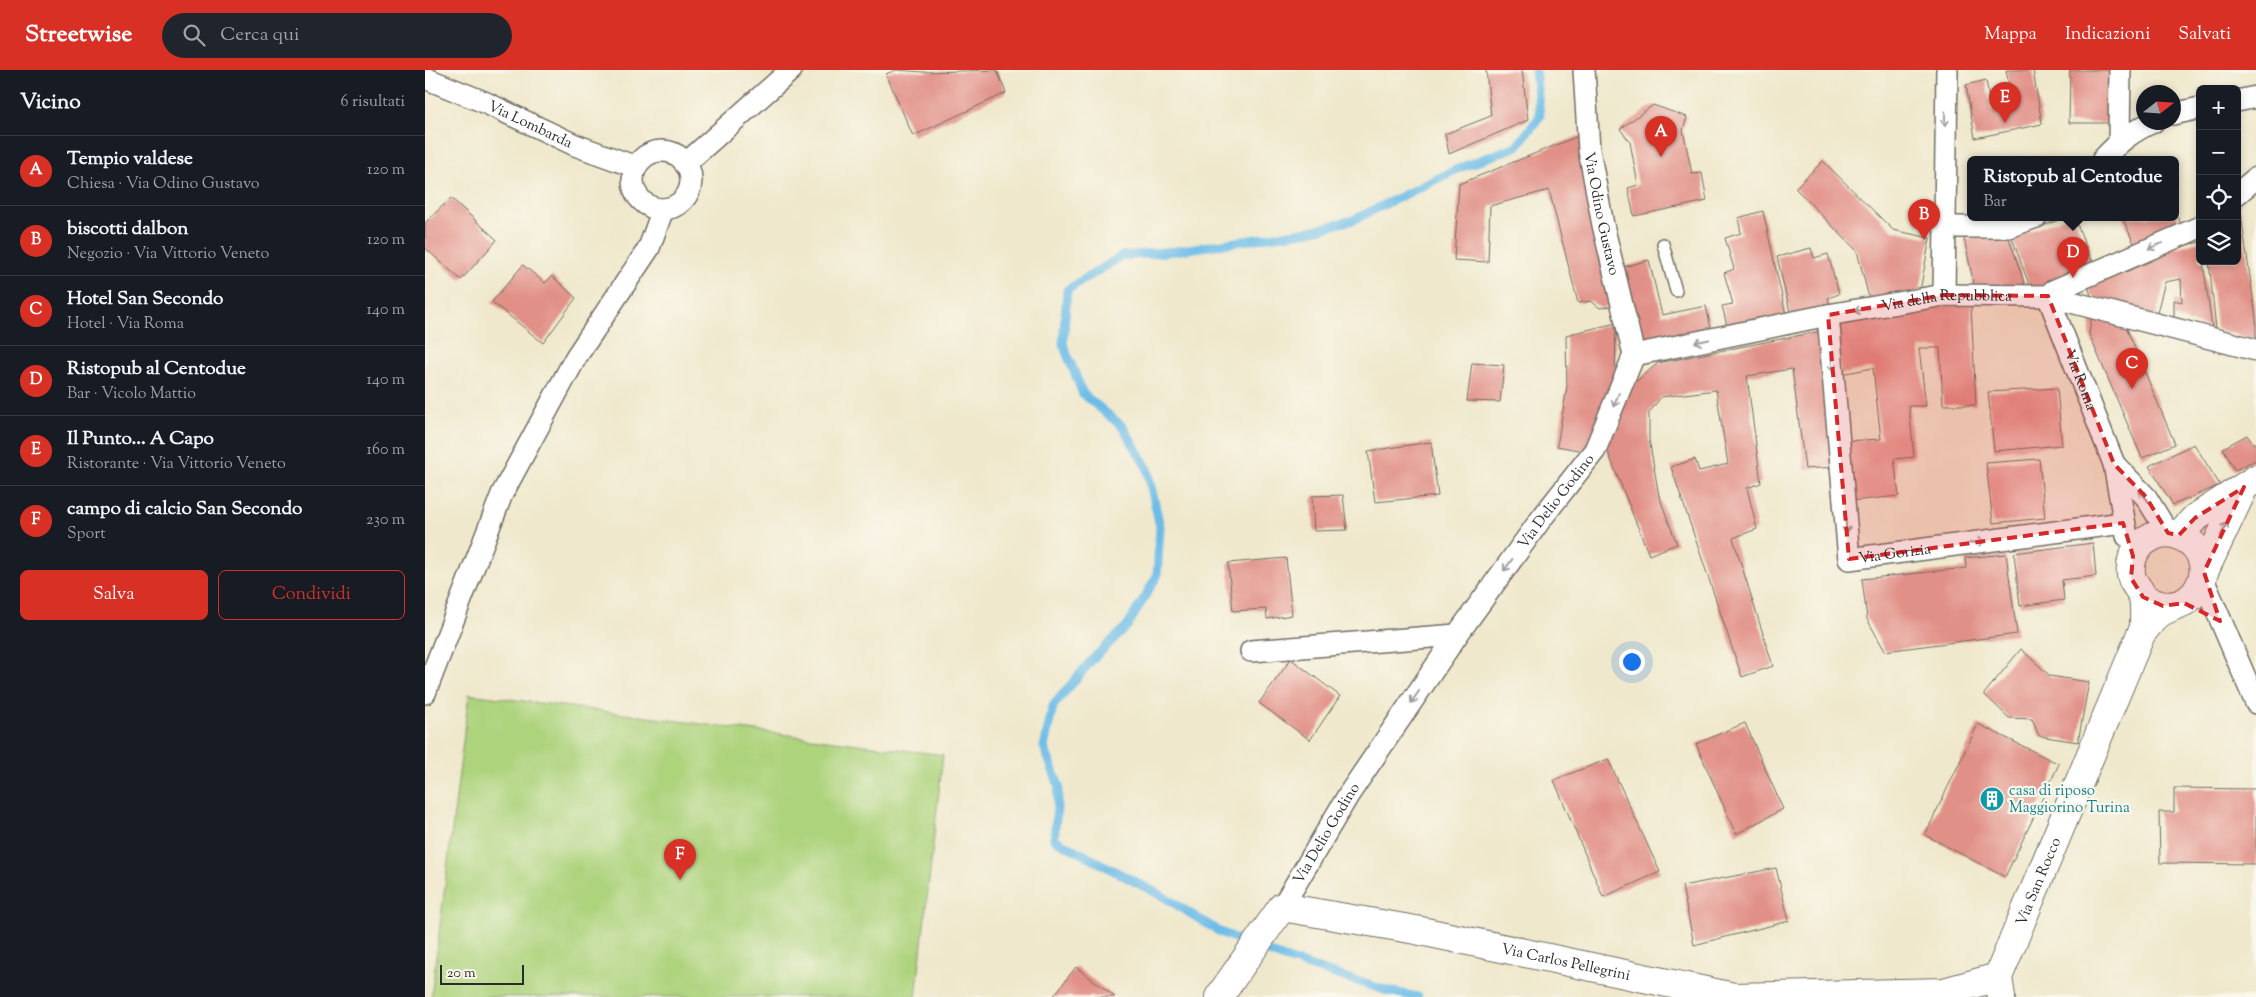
<!DOCTYPE html>
<html lang="it">
<head>
<meta charset="utf-8">
<style>
  body { margin:0; font-family:"Sorts Mill Goudy",serif; background:#20242c; color:#f1f3f6 }
  .controls { position:absolute; right:15px; top:15px; display:grid; overflow:hidden; border-radius:8px; box-shadow:0 2px 8px #0003 }
  .controls button { width:45px; height:45px; display:grid; place-items:center; padding:0; border:0; border-bottom:1px solid #363941; background:#171b24; color:#f1f3f6; font:25px sans-serif }
  .compass { position:absolute; left:1711px; top:15px; width:45px; height:45px; border-radius:50%; background:#171b24; box-shadow:0 2px 8px #0003; rotate:73deg }
  .scale { position:absolute; left:15px; bottom:12px; width:84px; box-sizing:border-box; padding-left:5px; border:2px solid #2b2b2b; border-top:0; font-size:14px; line-height:18px; white-space:nowrap; color:#2b2b2b; -webkit-text-stroke:4px #fbf7ec; paint-order:stroke }
  .you { position:absolute; left:1206px; top:591px; width:18px; height:18px; margin:-12px; border:4px solid #fff; border-radius:50%; background:#1a73e8; box-shadow:0 0 0 8px #1a73e833 }
  .badge { display:grid; place-items:center; width:32px; height:32px; border-radius:50%; background:#d93025; color:#fff; font-size:16px; font-weight:700 }
  .pin { position:absolute; translate:-50% -41px; filter:drop-shadow(0 1px 2px #0008) }
  .pin::after { content:''; position:absolute; top:26px; width:18px; height:15px; background:inherit; clip-path:polygon(0 0,100% 0,50% 100%) }
  .popup { position:absolute; left:1542px; top:86px; width:212px; height:65px; box-sizing:border-box; display:grid; place-content:center; border-radius:8px; background:#171b24; filter:drop-shadow(0 1px 4px #0005); font-size:16px; white-space:nowrap; color:#9ea1a6 }
  .popup b { font-size:19px; color:#f1f3f6 }
  .popup::after { content:''; position:absolute; left:50%; top:100%; margin-left:-10px; border:10px solid transparent; border-top-color:#171b24 }
  .list { margin:0; padding:0; list-style:none }
  h2 { display:flex; justify-content:space-between; align-items:center; height:65px; margin:0; padding:0 20px; font-size:21px }
  h2 small { font-size:16px; font-weight:400; color:#9ea1a6 }
  .list li { display:grid; grid-template-columns:32px 1fr auto; gap:15px; align-items:center; box-sizing:border-box; height:70px; padding:0 20px; border-top:1px solid #363941 }
  .list b { display:block; font-size:19px; white-space:nowrap }
  .list p { margin:0; font-size:16px; white-space:nowrap; color:#9ea1a6 }
  .list em { font-size:16px; font-style:normal; color:#9ea1a6 }
  .actions { display:flex; gap:10px; padding:15px 20px }
  .actions a { flex:1; padding:11px 0; border:1px solid #d93025; border-radius:8px; text-align:center; font-size:18px; color:#d93025 }
  .actions .main { background:#d93025; color:#fff }
  .icon { flex:none; width:28px; height:28px; fill:none; stroke:currentColor; stroke-width:2; stroke-linecap:round; stroke-linejoin:round }
  .map { position:relative; flex:none; width:1831px; height:927px; overflow:hidden }
  header { display:flex; align-items:center; gap:30px; box-sizing:border-box; height:70px; padding:0 25px; background:#d93025; color:#fff }
  header strong { font-size:24px }
  nav { display:flex; gap:28px; margin-inline-start:auto; font-size:18px }
  .search { width:350px; height:45px; background:#20242c; display:flex; align-items:center; gap:12px; box-sizing:border-box; padding:0 18px; border-radius:28px; color:#9ea1a6; font-size:19px }
  main { display:flex }
  aside { flex:1; background:#171b24 }
  .map>svg:first-child { display:block }
  .green { fill:#add37d; stroke:#6c7f54 }
  .lines { fill:none; stroke-linecap:round; stroke-linejoin:round }
  .stream { stroke:#6cbce7; stroke-width:9 }
  .building { fill:#e19087 }
  .service-casing { stroke:#706d63; stroke-width:14 }
  .minor-casing { stroke:#706d63; stroke-width:24 }
  .tertiary-casing { stroke:#706d63; stroke-width:30 }
  .service { stroke:#fff; stroke-width:11 }
  .minor { stroke:#fff; stroke-width:21 }
  .tertiary { stroke:#fff; stroke-width:28 }
  .oneway { stroke:#a0a0a0 }
  .marked { fill:#d62828; fill-opacity:0.2; stroke:#d62828; stroke-width:4; stroke-dasharray:10 6; stroke-linejoin:round }
  .labels { text-anchor:middle; stroke-width:4.5; stroke-linejoin:round; paint-order:stroke }
  .street-label { font-size:15px; fill:#2b2b2b; stroke:#fbf7ec }
  .culture-label { font-size:15px; fill:#0d838f; stroke:#fbf7ec; text-anchor:start }
</style>
</head>
<body>
<header>
<strong>Streetwise</strong>
<div class="search"><svg class="icon" aria-label="search" viewBox="0 0 24 24"><circle cx="10" cy="10" r="6"/><path d="M15 15l6 6"/></svg>Cerca qui</div>
<nav><a>Mappa</a><a>Indicazioni</a><a>Salvati</a></nav>
</header>
<main>
<aside>
<h2>Vicino<small>6 risultati</small></h2>
<ul class="list">
<li><span class="badge">A</span><div><b>Tempio valdese</b><p>Chiesa · Via Odino Gustavo</p></div><em>120 m</em></li>
<li><span class="badge">B</span><div><b>biscotti dalbon</b><p>Negozio · Via Vittorio Veneto</p></div><em>120 m</em></li>
<li><span class="badge">C</span><div><b>Hotel San Secondo</b><p>Hotel · Via Roma</p></div><em>140 m</em></li>
<li><span class="badge">D</span><div><b>Ristopub al Centodue</b><p>Bar · Vicolo Mattio</p></div><em>140 m</em></li>
<li><span class="badge">E</span><div><b>Il Punto... A Capo</b><p>Ristorante · Via Vittorio Veneto</p></div><em>160 m</em></li>
<li><span class="badge">F</span><div><b>campo di calcio San Secondo</b><p>Sport</p></div><em>230 m</em></li>
</ul>
<div class="actions"><a class="main">Salva</a><a>Condividi</a></div>
</aside>
<div class="map">
<svg width="1831" height="927" viewBox="0 0 1831 927">
  <rect width="100%" height="100%" fill="#fbf7ec"/>
  <filter id="ink" filterUnits="userSpaceOnUse"><feTurbulence type="fractalNoise" baseFrequency=".02" numOctaves="2"/><feDisplacementMap in="SourceGraphic" scale="10" xChannelSelector="R" yChannelSelector="G"/><feConvolveMatrix kernelMatrix="1 2 1 2 8 2 1 2 1" color-interpolation-filters="sRGB"/></filter>
  <filter id="wash" filterUnits="userSpaceOnUse"><feTurbulence type="fractalNoise" baseFrequency=".0096" numOctaves="4" result="noise"/><feDisplacementMap in="SourceGraphic" scale="20" xChannelSelector="R" yChannelSelector="G"/><feGaussianBlur stdDeviation="1.12" result="paint"/><feColorMatrix in="noise" values="0 0 0 0 0 0 0 0 0 0 0 0 0 0 0 0 0 1.4 0 .05"/><feComposite in="paint" operator="in"/></filter>
  <g filter="url(#wash)">
    <rect width="100%" height="100%" fill="#efe8cc"/>
    <path class="green" d="M44,624L518,685L491,927H6Z"/>
    <g class="lines">
      <path class="stream" d="M993,927L963,921L859,888L795,862L739,827L629,769L634,716L619,677L628,636L666,591L703,555L732,506L735,457L722,398L698,357L658,324L638,274L642,220L697,186L750,181L885,161L928,150L1032,99L1092,76L1115,46L1110,0"/>
    </g>
    <g id="blocks">
      <path class="building" d="M471,0L498,2L572,0L581,23L488,66L461,4Z
        M1061,0H1097L1103,50L1024,84L1020,64L1066,46Z
        M1581,0H1608L1617,54L1550,68L1541,15L1561,10L1566,40L1588,36Z
        M1645,0H1689V53H1644Z
        M1228,35L1262,47L1258,60L1267,104L1277,103L1282,131L1209,146L1203,118L1213,115L1205,72L1195,59Z
        M1156,65L1191,235L1175,238L1166,231L1153,233L1124,120L1065,136L1063,192L1029,190L1034,114Z
        M1398,91L1468,160L1505,168L1495,221L1445,232L1432,181L1370,118Z
        M26,128L72,170L36,210L0,178V153Z
        M1814,131L1831,248V270L1791,259L1784,191H1812V133Z
        M1338,141L1361,245L1303,260L1297,236L1308,234L1299,203L1309,199L1300,168L1316,163L1313,148Z
        M1750,142L1758,158L1711,178L1697,147H1750Z
        M1641,147H1649L1670,198L1637,213L1606,220L1587,168Z
        M1539,168H1584L1601,218L1549,215Z
        M1775,172V191H1778L1787,259L1749,247V230L1757,232L1756,209L1740,212L1731,246L1666,226L1661,208L1714,186Z
        M1386,178L1389,188L1403,184L1414,224L1403,228L1405,239L1366,246L1352,187Z
        M1224,190L1237,245L1281,236L1287,263L1227,275L1215,270L1195,198Z
        M98,195L120,213L127,206L151,228L118,273L67,232Z
        M1546,235L1551,335H1518L1515,278H1494L1501,336H1484L1489,387L1469,389L1474,426L1427,431L1419,371L1456,369L1448,298L1416,304L1410,253L1490,236Z
        M1667,244L1699,252L1750,374L1717,388L1664,264Z
        M1191,253L1190,313L1163,382L1132,376L1142,317L1141,265Z
        M1397,261L1411,397L1380,399L1367,299L1322,306L1336,413L1322,418L1332,459L1308,468L1348,596L1317,607L1246,397L1270,389L1274,401L1303,394L1291,320L1236,327L1224,343V369L1234,426L1252,474L1224,485L1180,375L1202,319L1233,293Z
        M1047,293L1079,295L1075,332L1042,331Z
        M1632,318L1637,375L1569,381L1563,322Z
        M1822,365L1828,374L1831,372V390L1810,400L1798,378Z
        M1006,372L1013,426L950,432L943,381Z
        M1769,374L1795,415L1748,435L1724,396Z
        M1614,389L1620,448L1568,453L1561,393Z
        M918,425L922,460L889,461L887,426Z
        M1668,473L1671,506L1637,510L1639,530L1595,536L1589,483Z
        M1581,484L1592,564L1460,581L1442,549L1437,509L1541,498L1540,488Z
        M861,488L867,545L842,549L841,539L808,541L803,493Z
        M1596,579L1625,606L1664,612L1653,672L1614,666L1607,649L1584,648L1559,624Z
        M866,589L915,626L885,670L834,633Z
        M1320,653L1358,739L1311,764L1271,674Z
        M1553,654L1634,694L1580,807L1500,765Z
        M1183,689L1235,802L1178,827L1129,710Z
        M1749,718L1831,719V794L1735,793L1734,742H1749Z
        M1351,798L1364,851L1269,875L1257,816Z
        M651,897L689,926V927H628Z"/>
    </g>
  </g>
  <g filter="url(#ink)">
    <use href="#blocks" fill-opacity="0" stroke="#706d63" stroke-width="1"/>
    <g class="lines">
      <defs>
        <path id="service" d="M1238,174L1251,221"/>
        <g id="minor">
          <path id="s1" d="M1159,0L1164,80L1178,155L1209,285"/>
          <path id="s2" d="M0,8L59,32L150,75L211,97"/>
          <path d="M1812,31L1831,27"/>
          <path d="M1748,44L1775,38"/>
          <path d="M1694,72L1695,0"/>
          <circle cx="237" cy="110" r="29"/>
          <path d="M1678,89C1693,73 1707,61 1728,52"/>
          <path d="M260,94L366,0"/>
          <path d="M1812,124L1831,108"/>
          <path d="M1519,157H1583L1611,147"/>
          <path d="M1519,225L1522,0"/>
          <path id="s3" d="M1623,226L1689,394L1702,466"/>
          <path d="M1623,226L1628,221L1775,157"/>
          <path id="s4" d="M1403,245L1424,489L1698,453"/>
          <path id="s5" d="M1209,285L1403,245L1519,225L1623,226L1831,280"/>
          <path d="M1689,394L1721,427L1743,463"/>
          <path d="M1778,509L1831,633"/>
          <path d="M826,581L1032,565"/>
          <path d="M0,623L77,424L151,287L224,178L238,139"/>
          <path id="s6" d="M857,837L924,724L1032,565L1116,449L1170,380L1209,285"/>
        </g>
        <g id="tertiary">
          <path d="M1754,465L1770,448L1831,409"/>
          <path d="M1779,502L1819,417"/>
          <path d="M1718,527C1766,560 1804,491 1757,467C1747,462 1737,462 1727,467C1715,473 1707,483 1706,496C1704,514 1714,515 1718,528C1720,536 1719,549 1719,558"/>
          <path id="s7" d="M794,927L857,837L991,860L1309,927L1519,922L1573,907"/>
          <path id="s8" d="M1576,927L1573,907L1716,564L1732,544L1749,536"/>
        </g>
      </defs>
      <use href="#service" class="service-casing"/>
      <use href="#minor" class="minor-casing"/>
      <use href="#tertiary" class="tertiary-casing"/>
      <use href="#service" class="service"/>
      <use href="#minor" class="minor"/>
      <use href="#tertiary" class="tertiary"/>
    </g>
    <defs><path id="oneway-shaft" d="M-6 0H5M1.5-3L5.5 0L1.5 3" fill="none" stroke-width="1.6" stroke-linecap="round" stroke-linejoin="round" transform="scale(1.25)"/></defs>
    <g class="oneway">
      <use href="#oneway-shaft" transform="translate(1520 49) rotate(91)"/>
      <use href="#oneway-shaft" transform="translate(1730 176) rotate(157)"/>
      <use href="#oneway-shaft" transform="translate(1436 240) rotate(170)"/>
      <use href="#oneway-shaft" transform="translate(1277 271) rotate(168)"/>
      <use href="#oneway-shaft" transform="translate(1407 294) rotate(85)"/>
      <use href="#oneway-shaft" transform="translate(1191 330) rotate(112)"/>
      <use href="#oneway-shaft" transform="translate(1719 426) rotate(-129)"/>
      <use href="#oneway-shaft" transform="translate(1421 456) rotate(85)"/>
      <use href="#oneway-shaft" transform="translate(1799 459) rotate(-65)"/>
      <use href="#oneway-shaft" transform="translate(1552 472) rotate(-7)"/>
      <use href="#oneway-shaft" transform="translate(1083 495) rotate(126)"/>
      <use href="#oneway-shaft" transform="translate(990 627) rotate(124)"/>
    </g>
  </g>
  <path class="marked" d="M1519,225L1623,226L1689,394L1721,427L1743,463L1754,465L1770,448L1819,417L1779,502L1795,551L1759,533L1738,536L1718,527L1706,508L1708,486L1698,453L1424,489L1403,245Z"/>
  <defs>
    <symbol id="building-disc" viewBox="-11 -11 22 22"><circle r="9.5" fill="#0f9aa8" stroke="#fbf7ec"/><path d="M-4-6H4V6H1V3H-1V6H-4ZM-2.5-4.3h1.7v1.8h-1.7ZM.8-4.3h1.7v1.8H.8ZM-2.5-1h1.7V.8h-1.7ZM.8-1h1.7V.8H.8Z" fill="#fff"/></symbol>
  </defs>
  <g fill-rule="evenodd">
    <use href="#building-disc" x="1553" y="715" width="28" height="28"/>
  </g>
  <g class="labels">
    <g class="street-label">
      <text dy="5" stroke="none"><textPath href="#s2" startOffset="115">Via Lombarda</textPath></text>
      <text dy="5" stroke="none"><textPath href="#s1" startOffset="145">Via Odino Gustavo</textPath></text>
      <text dy="5" stroke="none"><textPath href="#s5" startOffset="318">Via della Repubblica</textPath></text>
      <text dy="5" stroke="none"><textPath href="#s3" startOffset="90">Via Roma</textPath></text>
      <text dy="5" stroke="none"><textPath href="#s6" startOffset="490">Via Delio Godino</textPath></text>
      <text dy="5" stroke="none"><textPath href="#s4" startOffset="291">Via Gorizia</textPath></text>
      <text dy="5" stroke="none"><textPath href="#s6" startOffset="86">Via Delio Godino</textPath></text>
      <text dy="5" stroke="none"><textPath href="#s8" startOffset="124">Via San Rocco</textPath></text>
      <text dy="5" stroke="none"><textPath href="#s7" startOffset="399">Via Carlos Pellegrini</textPath></text>
    </g>
    <g class="culture-label">
      <text x="1584" y="725">casa di riposo<tspan x="1584" dy="17">Maggiorino Turina</tspan></text>
    </g>
  </g>
</svg>
<div class="controls">
<button>+</button>
<button>−</button>
<button><svg class="icon" aria-label="locate" viewBox="0 0 24 24"><circle cx="12" cy="12" r="6"/><path d="M12 2v4M12 18v4M2 12h4M18 12h4"/></svg></button>
<button><svg class="icon" aria-label="layers" viewBox="0 0 24 24"><path d="M12 4l9 5-9 5-9-5zM3 14l9 5 9-5"/></svg></button>
</div>
<svg class="compass" viewBox="-18 -18 36 36"><path d="M0-13l5 13h-10z" fill="#e53935"/><path d="M0 13l5-13h-10z" fill="#9ea1a6"/></svg>
<div class="scale">20 m</div>
<div class="you"></div>
<div class="pin badge" style="left:1236px;top:87px">A</div>
<div class="pin badge" style="left:1499px;top:170px">B</div>
<div class="pin badge" style="left:1707px;top:319px">C</div>
<div class="pin badge" style="left:1648px;top:208px">D</div>
<div class="popup"><b>Ristopub al Centodue</b>Bar</div>
<div class="pin badge" style="left:1580px;top:53px">E</div>
<div class="pin badge" style="left:255px;top:810px">F</div>
</div>
</main>
</body>
</html>
